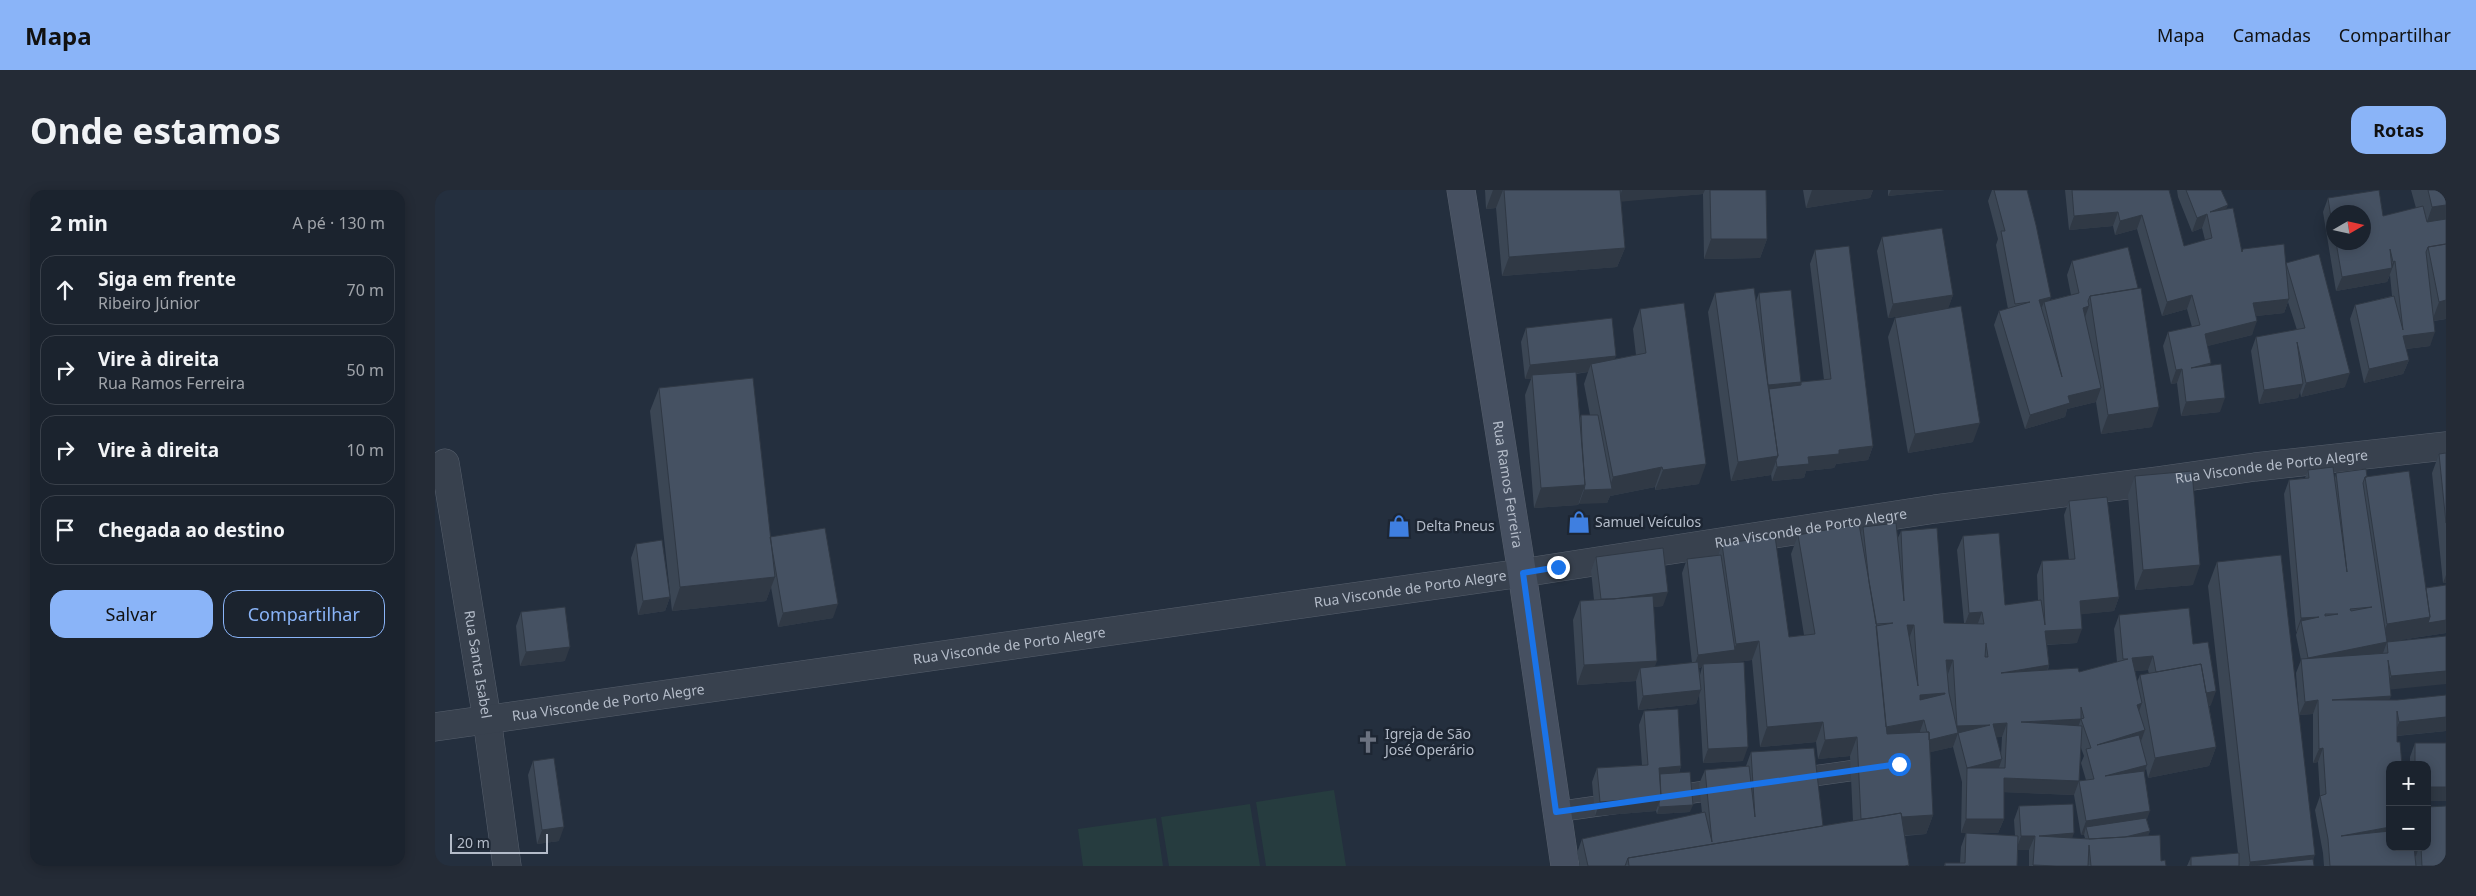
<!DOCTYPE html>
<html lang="pt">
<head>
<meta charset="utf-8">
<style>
  body { margin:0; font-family:"Noto Sans",sans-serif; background:#242b36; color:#f1f3f6 }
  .controls { position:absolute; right:15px; bottom:15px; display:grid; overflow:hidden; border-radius:10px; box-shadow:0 2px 12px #0003 }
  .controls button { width:45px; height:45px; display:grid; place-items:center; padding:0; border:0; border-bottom:1px solid #39404a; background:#1b232e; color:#f1f3f6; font:25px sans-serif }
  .compass { position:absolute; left:1891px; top:15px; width:45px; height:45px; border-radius:50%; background:#1b232e; box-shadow:0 2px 12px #0003; rotate:81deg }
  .scale { position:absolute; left:15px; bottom:12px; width:98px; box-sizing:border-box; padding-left:5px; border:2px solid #b4bcc9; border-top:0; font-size:14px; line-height:18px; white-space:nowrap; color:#b4bcc9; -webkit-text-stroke:4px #1d2633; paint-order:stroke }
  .stop { position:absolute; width:15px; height:15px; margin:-11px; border:4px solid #1a73e8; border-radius:50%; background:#fff }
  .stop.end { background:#1a73e8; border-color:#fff; box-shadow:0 1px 5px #0008 }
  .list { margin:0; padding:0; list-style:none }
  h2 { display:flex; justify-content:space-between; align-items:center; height:65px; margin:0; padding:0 20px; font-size:21px }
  h2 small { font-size:16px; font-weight:400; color:#a0a4aa }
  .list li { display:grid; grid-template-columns:32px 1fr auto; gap:15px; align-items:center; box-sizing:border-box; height:70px; margin:0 10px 10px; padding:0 10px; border:1px solid #39404a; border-radius:15px }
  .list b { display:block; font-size:19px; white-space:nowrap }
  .list p { margin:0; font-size:16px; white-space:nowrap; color:#a0a4aa }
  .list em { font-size:16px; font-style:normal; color:#a0a4aa }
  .actions { display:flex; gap:10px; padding:15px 20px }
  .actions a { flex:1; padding:11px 0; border:1px solid #8ab4f8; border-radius:15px; text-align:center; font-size:18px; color:#8ab4f8 }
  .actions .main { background:#8ab4f8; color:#111 }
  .icon { flex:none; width:28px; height:28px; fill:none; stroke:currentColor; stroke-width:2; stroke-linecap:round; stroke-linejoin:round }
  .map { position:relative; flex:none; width:2011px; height:676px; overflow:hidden; border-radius:15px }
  header { display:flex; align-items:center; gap:30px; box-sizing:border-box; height:70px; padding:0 25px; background:#8ab4f8; color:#111 }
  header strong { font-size:24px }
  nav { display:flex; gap:28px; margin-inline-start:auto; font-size:18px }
  .intro { display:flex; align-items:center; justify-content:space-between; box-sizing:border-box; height:120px; padding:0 30px }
  h1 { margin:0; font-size:35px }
  .button { padding:12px 22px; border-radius:15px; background:#8ab4f8; color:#111; font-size:18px; font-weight:700 }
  main { display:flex; gap:30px; padding:0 30px }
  aside { flex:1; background:#1b232e; border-radius:15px; box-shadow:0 2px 12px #0003 }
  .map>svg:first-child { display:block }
  .garden { fill:#263c3f }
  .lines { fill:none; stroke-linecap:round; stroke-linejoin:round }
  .service-casing { stroke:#565f6c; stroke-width:21 }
  .minor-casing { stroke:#565f6c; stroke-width:29 }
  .secondary-casing { stroke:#565f6c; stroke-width:29 }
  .service { stroke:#38414e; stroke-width:20 }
  .minor { stroke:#38414e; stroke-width:28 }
  .secondary { stroke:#465061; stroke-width:28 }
  .wall { fill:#3b4654; fill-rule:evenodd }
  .shaded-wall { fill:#303945 }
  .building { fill:#455162; stroke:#303945; fill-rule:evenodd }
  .route { stroke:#1a73e8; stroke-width:6 }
  .labels { text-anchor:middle; stroke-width:5; stroke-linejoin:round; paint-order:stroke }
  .street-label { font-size:14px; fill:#b4bcc9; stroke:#1d2633 }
  .poi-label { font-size:14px; fill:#b4bcc9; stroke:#1d2633; text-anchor:start }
</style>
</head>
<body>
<header>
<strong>Mapa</strong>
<nav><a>Mapa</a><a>Camadas</a><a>Compartilhar</a></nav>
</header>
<div class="intro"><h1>Onde estamos</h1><a class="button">Rotas</a></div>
<main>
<aside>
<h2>2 min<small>A pé · 130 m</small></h2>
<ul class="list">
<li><svg class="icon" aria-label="ahead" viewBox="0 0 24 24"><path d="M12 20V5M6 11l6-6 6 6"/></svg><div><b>Siga em frente</b><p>Ribeiro Júnior</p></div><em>70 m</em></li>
<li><svg class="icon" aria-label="right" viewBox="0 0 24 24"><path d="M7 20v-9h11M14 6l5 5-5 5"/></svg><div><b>Vire à direita</b><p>Rua Ramos Ferreira</p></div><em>50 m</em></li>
<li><svg class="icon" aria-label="right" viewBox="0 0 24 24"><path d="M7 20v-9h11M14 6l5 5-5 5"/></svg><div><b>Vire à direita</b></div><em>10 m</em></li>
<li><svg class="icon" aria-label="arrive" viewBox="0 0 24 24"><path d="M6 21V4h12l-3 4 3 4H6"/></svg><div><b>Chegada ao destino</b></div></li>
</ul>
<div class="actions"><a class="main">Salvar</a><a>Compartilhar</a></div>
</aside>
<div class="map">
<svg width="2011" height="676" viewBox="0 0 2011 676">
  <rect width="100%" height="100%" fill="#242f3e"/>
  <path class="garden" d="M899,600L911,676H831L821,612Z
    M815,614L825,676H734L726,627Z
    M721,628L728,676H648L643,639Z"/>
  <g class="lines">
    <defs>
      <path id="service" d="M1357,589L1442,577
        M1230,607L1291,598
        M1121,622L1184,613"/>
      <g id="minor">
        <path id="s1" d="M10,273L52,529L72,676"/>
        <path id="s2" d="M0,537L1087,383L1500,319L1723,291L1820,277L2011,256"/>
      </g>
      <g id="secondary">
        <path id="s3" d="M1026,0L1087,383L1130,676"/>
      </g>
    </defs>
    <use href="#service" class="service-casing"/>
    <use href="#minor" class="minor-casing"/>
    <use href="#secondary" class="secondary-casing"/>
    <use href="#service" class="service"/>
    <use href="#minor" class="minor"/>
    <use href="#secondary" class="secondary"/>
  </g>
  <path class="wall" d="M1050,0H1331L1332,49L1325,68L1269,69L1268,4L1186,11L1190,58L1182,77L1067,86L1061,18L1051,19Z
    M1368,0H1438L1435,8L1371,18Z
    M1453,0H1510L1453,6Z
    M1557,0H1592L1615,110L1636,105L1632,85L1637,71L1693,57L1717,237L1666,244L1661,212L1632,219L1630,227L1590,239L1559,135L1564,121L1573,119L1561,55L1563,49L1553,11Z
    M1630,0H1734L1749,56L1770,50L1767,38L1757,42L1743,7L1742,0H1786L1791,20L1807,61L1851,74V73L1910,197L1866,207L1865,201L1863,208L1824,214L1816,161L1821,147L1862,140L1853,112L1849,123L1821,126L1817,145L1772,156L1775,176L1785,222L1746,226L1742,193L1736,194L1728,156L1733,142L1757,137L1752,119L1727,126L1702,39L1680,45L1678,36L1634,40Z
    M1976,0H2011V129L1999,131L1995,156L1971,159L1974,170L1968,184L1929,193L1915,129L1920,115L1957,106L1955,85L1952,92L1901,101L1888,22L1893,8L1948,26L1981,18ZM1898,22L1928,52H1898Z
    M1447,47L1518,105L1513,118L1538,252L1473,263L1453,147L1460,128L1481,124L1453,128L1442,61Z
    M1380,60L1438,256L1433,270L1401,274L1399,278L1371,281L1369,288L1337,291L1336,284V285L1296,291L1273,122L1280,103L1321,111L1324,103L1366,192L1389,190L1375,74Z
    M1205,119L1264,294L1220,300V297L1175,306L1172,313H1144L1143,315L1099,318L1090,205L1096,189H1090L1086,152L1091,138L1180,169L1201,165L1198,139ZM1153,182L1149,194L1155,225H1146L1145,228L1141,184Z
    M224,198L335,347L398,428L343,437L336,397L331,411L237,421L215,221Z
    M2011,263V393H2008L1997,283L2004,264Z
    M1873,280L1900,288L1901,283L1932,287L1991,398L2011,395V443L1952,452L1948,463L1952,452L2011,446L1955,500L1954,510L2011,541L1962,546L1955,657H1992L2011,676H1889L1888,663L1880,620L1885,606L1883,572L1878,573V524L1864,525L1861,483L1866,470L1861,445L1862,442H1861L1849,304L1854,290L1870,288Z
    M1700,286L1758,395L1700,400L1693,305Z
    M1634,311L1684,407L1679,421L1646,424L1642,453L1612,455L1614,475L1613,480L1644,482L1682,472L1679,439L1684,425L1758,454L1776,515L1774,516L1781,557L1774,576L1713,588L1711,578L1709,583L1712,630L1715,641L1713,645L1726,671L1731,676H1594V660H1583L1582,676H1509L1510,673H1525L1526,657L1531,643L1580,646L1579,630L1584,616L1638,648H1650L1649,645H1646L1639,605L1569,602V629L1563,643H1526L1527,592L1518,557L1495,562L1498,625L1491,644L1470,646L1474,676H1145L1142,663L1147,649L1267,623L1264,594L1270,580L1311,576L1316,562L1388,636L1418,631L1415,566L1383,569L1381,552L1325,557L1317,470L1300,472L1308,571L1268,573L1264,504L1261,514L1203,520L1201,491L1142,495L1138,430L1145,411L1159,410L1156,381L1161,367L1228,416L1219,417L1220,477L1257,473L1247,383L1252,369L1283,366L1287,354L1354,447L1369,445L1356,364L1363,345L1426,343L1428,337L1462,350L1466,341L1509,433H1529L1522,360L1528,346L1570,415L1603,411L1602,385L1607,371L1634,370L1629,325ZM1267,477L1265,485L1264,478ZM1713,480L1714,484L1705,485L1702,492L1700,481ZM1561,547H1567L1566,565ZM1646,558L1649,566L1646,573L1651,590L1644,591Z
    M201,354L235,407L230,421L203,425L196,368Z
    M1782,372L1878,669L1879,676H1752L1756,667L1803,663L1773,396Z
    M86,422L130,471L85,476L81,436Z
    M1209,521L1246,576L1244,583L1255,622L1222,624L1221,621L1160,626L1157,592L1162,578L1207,575L1204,535Z
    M1980,553H2011V611H1992V575H1975V567Z
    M98,571L124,651L102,654L93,585Z"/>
  <path class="shaded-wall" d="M1058,0H1068L1061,18L1051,19Z
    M1187,0H1270L1268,4L1183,12Z
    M1377,0H1438L1435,8L1371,18Z
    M1456,0H1510L1453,6Z
    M1793,15L1787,29L1775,22Z
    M2011,15V42L1987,46L1997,17Z
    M1683,22L1678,36L1634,40L1639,26Z
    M1772,24L1767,38L1757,42L1762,28Z
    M1707,25L1702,39L1680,45L1685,31Z
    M1276,49H1332L1325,68L1269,69Z
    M1190,58L1182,77L1067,86L1074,67Z
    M1960,71L1952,92L1901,101L1907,87L1956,78L1958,72Z
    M1518,105L1513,119L1453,128L1458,114Z
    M1757,105L1752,119L1727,126L1732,112Z
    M1616,107L1611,121L1609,112L1605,122L1604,110Z
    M1854,109L1849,123L1813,127L1818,113Z
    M2011,110V129L1997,131L2004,112Z
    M1654,116L1649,130L1648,118Z
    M1822,131L1817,145L1765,158L1770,144Z
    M2000,142L1995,156L1963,160L1968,146Z
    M1181,166L1176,180L1156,174L1153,182L1097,188V185L1096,189H1090L1095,175Z
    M1974,170L1968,184L1929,193L1934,179Z
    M1776,173L1770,187L1756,178Z
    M1747,179L1742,193L1736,194L1741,180Z
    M1915,183L1910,197L1866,207L1871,193Z
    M1366,192L1361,206L1330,209L1333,195Z
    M1868,194L1863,208L1824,214L1829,200Z
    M1666,198L1661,212L1632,219L1630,227L1590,239L1595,225L1633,206Z
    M1790,208L1785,222L1746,226L1751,212Z
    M1724,217L1717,237L1666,244L1673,225Z
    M1545,233L1538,252L1473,263L1480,244Z
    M1438,256L1433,270L1401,274L1399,278L1371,281L1369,288L1337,291L1342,277L1373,267L1404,260Z
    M1343,266L1336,285L1296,291L1303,272Z
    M1271,274L1264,294L1220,300L1228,280Z
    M1227,277L1220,297L1175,306L1172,313L1144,314L1149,300L1174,299L1178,287Z
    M1150,295L1143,315L1099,318L1106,298Z
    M1765,375L1758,395L1700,400L1708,380Z
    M2011,385V393H2008Z
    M340,387L331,411L237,421L245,397Z
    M1233,402L1228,416L1161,424L1166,410Z
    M235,407L230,421L203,425L208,411Z
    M1684,407L1679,421L1640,425L1645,411Z
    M403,414L398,428L343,437L348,423Z
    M1547,422L1542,436L1529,437L1534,423Z
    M1884,427L1866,431L1862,442H1861L1866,428Z
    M1995,427L2011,430V443L1945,453L1952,434Z
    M1472,435H1479L1474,449Z
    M1647,439L1642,453L1605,455L1610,441Z
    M1324,451L1317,470L1295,473L1268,474L1267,477L1258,479L1263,465L1299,460L1301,454Z
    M1952,452L1947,466L1868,482L1873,468Z
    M135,457L130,471L85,476L91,462Z
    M1718,466L1713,480L1692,482L1697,468Z
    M1511,470H1518L1513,484Z
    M1222,471L1215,490L1205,478L1201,491L1142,495L1149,475Z
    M1614,475L1609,489L1566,483Z
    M2011,481V494L1951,500L1956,486Z
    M1266,500L1261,514L1203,520L1208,506Z
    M1781,501L1776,515L1763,517L1768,503Z
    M1510,503L1480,519L1485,505Z
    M1956,506L1951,520L1897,510Z
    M1883,510L1878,524L1864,525L1870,512Z
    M1707,513L1702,527V515Z
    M2011,527V541L1959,546L1964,532Z
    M1646,529L1641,543L1586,532Z
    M1489,530L1484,544L1443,552L1448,538Z
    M1388,532L1381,552L1325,557L1332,537Z
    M1572,533L1567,547L1553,548L1558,534Z
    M1555,535L1523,543L1518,557L1488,564L1493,550L1520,544L1522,536Z
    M1710,540L1705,554L1662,555Z
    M1422,547L1415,566L1383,569L1390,550Z
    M1313,557L1308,571L1268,573L1273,559Z
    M1781,557L1774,576L1713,588L1720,568Z
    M1888,558L1883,572L1878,573L1884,559Z
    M1567,569L1562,583L1532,578Z
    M1712,575L1707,589L1670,586Z
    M1246,576L1241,590L1222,591L1224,578Z
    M1569,588L1644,591L1639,605L1564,602Z
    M1992,597H2011V611H1992Z
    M1226,607L1221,621L1160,626L1165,612Z
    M1258,615L1255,622L1222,624L1224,617Z
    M1715,621L1710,635L1651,637L1649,645H1646L1651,631Z
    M1498,625L1491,644L1419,648L1426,629Z
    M1531,629H1569L1563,643H1526Z
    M129,637L124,651L102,654L107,640Z
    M1955,637V650L1906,646Z
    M1715,641L1712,648L1655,655Z
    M1639,643L1634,657L1604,646Z
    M1586,646H1600L1594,660H1581Z
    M1977,657H1984L1981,666L1973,667Z
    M1880,665L1876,676H1814L1815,672Z
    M1598,675L1621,676H1598Z"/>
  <path class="building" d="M1069,0H1185L1190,58L1074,67Z
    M1275,0H1331L1332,49H1276Z
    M1559,0H1592L1601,35L1616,107L1604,110L1627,187L1609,112L1644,103L1637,71L1693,57L1703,98L1655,106L1653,111L1654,116L1648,118L1666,198L1633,206L1635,213L1595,225L1564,121L1595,112L1580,114L1566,41H1570Z
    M1637,0H1734L1749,56L1777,48L1772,24L1762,28L1751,0H1786L1793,15L1775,22L1798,18L1807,62L1808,59L1849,54L1854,109L1818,113L1822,131L1770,144L1776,173L1756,178L1786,174L1790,208L1751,212L1747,179L1741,180L1733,142L1765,135L1757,105L1732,112L1707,25L1685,31L1683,22L1639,26Z
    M1944,0L1948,26L1988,16L1992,32L2011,29V54L1993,57L1991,62L2000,142L1968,146L1974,170L1934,179L1920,115L1959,106L1968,140L1960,71L1958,72L1955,59L1957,78L1907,87L1901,52H1928V22H1898V41L1893,8Z
    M1993,0H2011V15L1997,17Z
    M1507,38L1518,105L1458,114L1447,47Z
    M2011,54V110L2004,112L1993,57Z
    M1414,56L1438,256L1404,260V264L1373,267L1374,274L1342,277L1341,270L1343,266L1334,199L1366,195V192L1333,195L1324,103L1356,100L1366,192L1396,189L1380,60Z
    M1884,64L1915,183L1871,193L1862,152L1868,194L1829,200L1821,147L1870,138L1851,73Z
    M1319,98L1343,266L1303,272L1280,103Z
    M1706,98L1724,217L1673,225L1655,106Z
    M1249,113L1271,274L1228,280L1227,277L1178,287L1156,174L1211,163L1205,119Z
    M1526,116L1545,233L1480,244L1460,128Z
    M1177,128L1181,166L1095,175L1091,138Z
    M1141,182L1150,295L1106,298L1097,185Z
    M318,188L340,387L245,397L224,198Z
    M1146,225H1163L1177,299L1149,300L1150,295L1147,252Z
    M2011,263V333L2004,264Z
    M1898,277L1912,382L1901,283L1931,279L1932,287H1930L1928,293L1952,452L1873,468L1866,431L1884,427L1866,428L1854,290L1874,288L1873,280ZM1937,417L1916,421L1915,419ZM1890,424H1903L1890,426Z
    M1757,281L1765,375L1708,380L1700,286Z
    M1974,281L1995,427L1952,434L1930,287Z
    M1672,307L1684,407L1645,411L1647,439L1610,441L1614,475L1566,483L1643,478L1644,482L1693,469H1688L1684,425L1754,418L1758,454L1773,452L1781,501L1771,503L1766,474L1721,482L1718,466L1697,468L1707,513L1702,515L1710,540L1662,555L1704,545L1712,575L1670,586L1709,581L1715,621L1651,631L1644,591L1569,588V629H1531L1532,578L1523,543L1494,550V542H1492L1489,530L1451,537L1441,436L1458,433L1441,434L1434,392L1428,337L1461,333L1469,411L1466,341L1502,338L1509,433L1549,434L1547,422L1534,423L1528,346L1564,343L1570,415L1606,410L1610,435L1607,371L1640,369L1634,311ZM1472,435H1479L1483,496ZM1551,453L1553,467H1550ZM1511,470H1518L1522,536L1555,535L1523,543L1514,503ZM1510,503V504L1485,510V505ZM1646,517L1649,528L1646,529L1656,558L1651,559L1659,589L1644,591L1647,536L1586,532L1646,529ZM1572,533L1570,578H1532L1567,569L1558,534Z
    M1424,334L1441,431L1452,544L1494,542L1498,625L1467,627L1466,623L1437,628L1426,629L1422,547L1390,550L1388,532L1332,537L1324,451L1301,454L1287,354L1340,346L1354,447L1380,444L1363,345Z
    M390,338L403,414L348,423L335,347Z
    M227,350L235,407L208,411L201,354Z
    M1228,358L1233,402L1179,409H1166L1161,367Z
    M1286,365L1300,460L1263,465L1252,369Z
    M1846,365L1880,665L1815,672L1782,372Z
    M2011,395V430L1993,433L1995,427L1991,398Z
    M1218,406L1222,471L1149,475L1145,411Z
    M130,417L135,457L91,462L86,422Z
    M2011,446V481L1956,486L1953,470L1956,506L1897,510H1962L2011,505V527L1964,532L1962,521V552H1965L1967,575H1955V637L1906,646L1955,641V657H1979L1981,676H1895L1893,649L1885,606L1891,604L1888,558L1884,559L1883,510L1870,512L1866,469L1953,463L1952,452Z
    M1263,472L1266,500L1208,506L1205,478Z
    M1309,472L1313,557L1273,559L1268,474Z
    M1766,474L1781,557L1720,568L1705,485Z
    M1243,519L1246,576L1224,578L1226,607L1165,612L1162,578L1213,575L1209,521Z
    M1980,553H2011V597H1992V575H1980Z
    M1379,558L1388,636L1193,668L1190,676H1153L1147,649L1270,622L1277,652L1270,580L1314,576L1320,627L1316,562Z
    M119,568L129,637L107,640L98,571Z
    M1255,582L1258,615L1224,617V613L1226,607L1225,584Z
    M1638,614L1639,643L1604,646L1654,649L1725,645L1726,671L1730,670L1731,676H1656L1654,655L1653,676H1621L1598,675L1600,646H1586L1584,616Z
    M2011,616V676H1987L1986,657H1992V617Z
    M1466,623L1474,675L1470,676H1194L1193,668Z
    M1711,628L1715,641L1690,647L1654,649L1651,637Z
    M1531,643L1583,646L1582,676H1510V673H1530Z
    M1804,663V676H1756V667Z
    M1878,669L1879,676H1817Z"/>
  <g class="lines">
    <path class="route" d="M1123,377L1088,383L1121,622L1464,574"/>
  </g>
  <defs>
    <symbol id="shop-bare" viewBox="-9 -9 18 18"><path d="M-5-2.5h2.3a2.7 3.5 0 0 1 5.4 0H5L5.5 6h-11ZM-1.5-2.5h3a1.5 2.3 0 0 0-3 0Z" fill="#3f7fe0" stroke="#1d2633" stroke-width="2.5" paint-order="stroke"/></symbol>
    <symbol id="church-bare" viewBox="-9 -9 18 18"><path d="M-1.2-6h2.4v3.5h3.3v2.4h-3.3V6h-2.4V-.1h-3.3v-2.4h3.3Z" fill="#6b7280" stroke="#1d2633" stroke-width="2.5" paint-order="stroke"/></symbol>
  </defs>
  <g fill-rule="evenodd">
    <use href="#shop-bare" x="1128" y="316" width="32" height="32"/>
    <use href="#shop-bare" x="948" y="320" width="32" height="32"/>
    <use href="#church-bare" x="917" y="536" width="32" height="32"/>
  </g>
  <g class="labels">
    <g class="street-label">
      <text dy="5" stroke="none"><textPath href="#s2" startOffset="1855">Rua Visconde de Porto Alegre</textPath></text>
      <text dy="5" stroke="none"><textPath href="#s3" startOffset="298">Rua Ramos Ferreira</textPath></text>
      <text dy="5" stroke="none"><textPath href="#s2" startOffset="1390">Rua Visconde de Porto Alegre</textPath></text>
      <text dy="5" stroke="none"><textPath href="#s2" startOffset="985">Rua Visconde de Porto Alegre</textPath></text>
      <text dy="5" stroke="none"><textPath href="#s2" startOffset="580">Rua Visconde de Porto Alegre</textPath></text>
      <text dy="5" stroke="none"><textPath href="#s1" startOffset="204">Rua Santa Isabel</textPath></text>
      <text dy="5" stroke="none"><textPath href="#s2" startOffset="175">Rua Visconde de Porto Alegre</textPath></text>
    </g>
    <g class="poi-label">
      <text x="1160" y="337">Samuel Veículos</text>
      <text x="981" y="341">Delta Pneus</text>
      <text x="950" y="549">Igreja de São<tspan x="950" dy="16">José Operário</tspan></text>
    </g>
  </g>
</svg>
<div class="controls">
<button>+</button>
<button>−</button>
</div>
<svg class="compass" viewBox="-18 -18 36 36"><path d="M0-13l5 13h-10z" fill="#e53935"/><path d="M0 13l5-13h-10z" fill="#a0a4aa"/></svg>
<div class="scale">20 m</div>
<div class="stop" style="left:1464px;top:574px"></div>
<div class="stop end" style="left:1123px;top:377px"></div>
</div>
</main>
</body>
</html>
